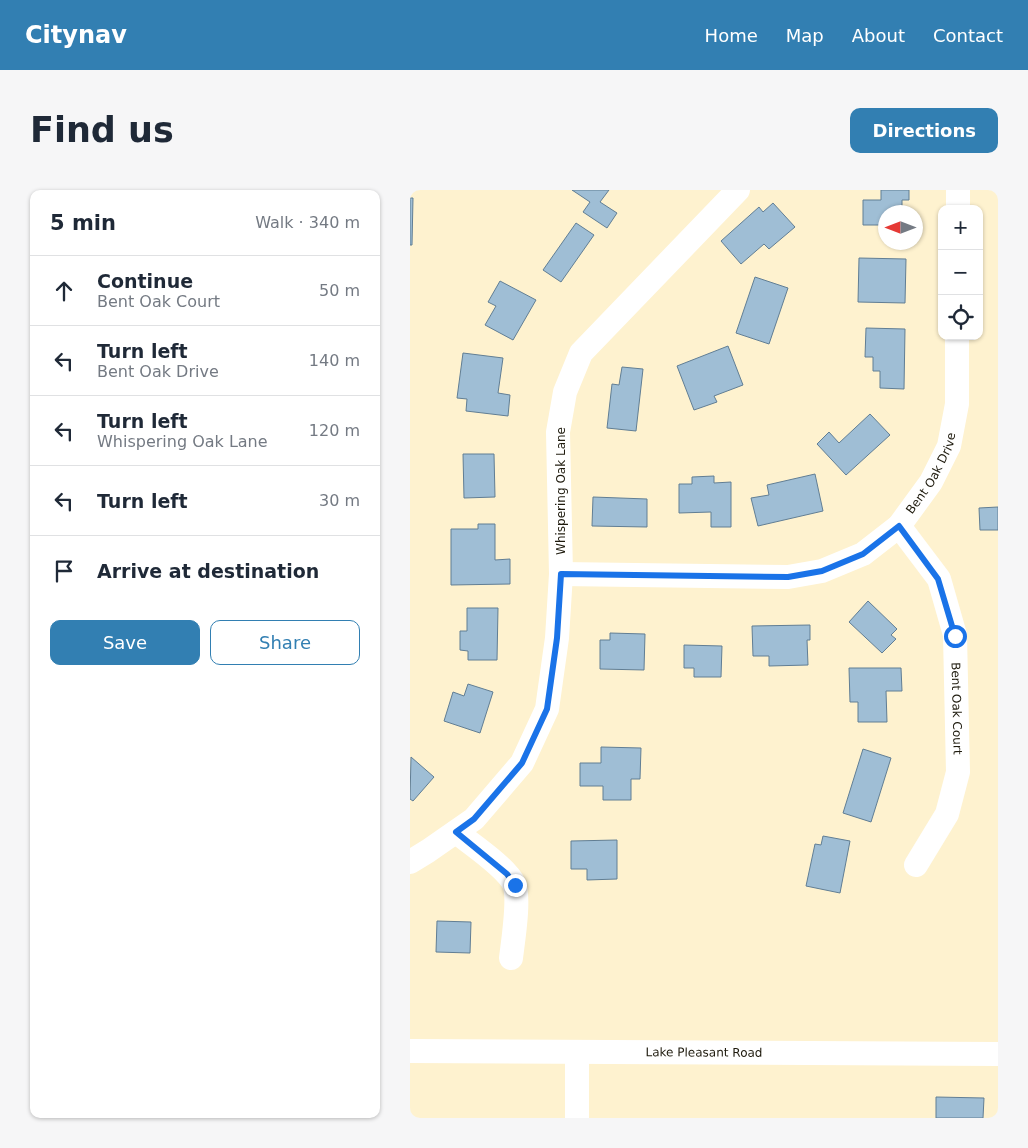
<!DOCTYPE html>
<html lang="en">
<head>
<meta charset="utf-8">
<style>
  body { margin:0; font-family:"DejaVu Sans",sans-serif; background:#f6f6f7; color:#1f2937 }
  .controls { position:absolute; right:15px; top:15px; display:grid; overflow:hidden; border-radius:10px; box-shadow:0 1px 4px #0004 }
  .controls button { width:45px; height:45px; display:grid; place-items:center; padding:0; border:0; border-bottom:1px solid #e0e1e3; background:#fff; color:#1f2937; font:25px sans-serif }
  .compass { position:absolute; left:468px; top:15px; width:45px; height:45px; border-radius:50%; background:#fff; box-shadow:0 1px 4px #0004; rotate:270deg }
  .stop { position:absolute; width:15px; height:15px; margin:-11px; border:4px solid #1a73e8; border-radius:50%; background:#fff }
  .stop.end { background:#1a73e8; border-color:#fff; box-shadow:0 1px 5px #0008 }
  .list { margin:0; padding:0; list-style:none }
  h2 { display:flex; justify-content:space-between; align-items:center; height:65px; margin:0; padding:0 20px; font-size:21px }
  h2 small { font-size:16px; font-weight:400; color:#747a83 }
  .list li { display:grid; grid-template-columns:32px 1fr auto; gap:15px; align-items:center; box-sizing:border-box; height:70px; padding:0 20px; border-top:1px solid #e0e1e3 }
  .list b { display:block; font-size:19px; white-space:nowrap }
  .list p { margin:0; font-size:16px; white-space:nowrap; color:#747a83 }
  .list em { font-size:16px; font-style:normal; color:#747a83 }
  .actions { display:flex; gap:10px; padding:15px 20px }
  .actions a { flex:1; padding:11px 0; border:1px solid #327fb2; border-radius:10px; text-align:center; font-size:18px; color:#327fb2 }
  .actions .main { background:#327fb2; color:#fff }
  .icon { flex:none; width:28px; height:28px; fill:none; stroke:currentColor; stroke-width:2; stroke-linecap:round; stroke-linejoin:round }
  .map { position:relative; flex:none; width:588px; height:928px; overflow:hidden; border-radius:10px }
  header { display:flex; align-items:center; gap:30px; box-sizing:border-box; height:70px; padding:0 25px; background:#327fb2; color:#fff }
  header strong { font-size:24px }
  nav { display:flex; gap:28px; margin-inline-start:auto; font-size:18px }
  .intro { display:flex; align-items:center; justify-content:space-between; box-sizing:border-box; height:120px; padding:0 30px }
  h1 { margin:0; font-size:35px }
  .button { padding:12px 22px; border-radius:10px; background:#327fb2; color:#fff; font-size:18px; font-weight:700 }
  main { display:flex; gap:30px; padding:0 30px }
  aside { flex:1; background:#fff; border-radius:10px; box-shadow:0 1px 4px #0004 }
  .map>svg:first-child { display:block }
  .building { fill:#9fbed5; stroke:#617e94 }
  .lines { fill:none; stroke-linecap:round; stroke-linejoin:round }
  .minor { stroke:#fff; stroke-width:24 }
  .route { stroke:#1a73e8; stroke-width:6 }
  .labels { text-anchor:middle; stroke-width:4; stroke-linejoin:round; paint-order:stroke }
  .street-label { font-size:12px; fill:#1e1a0d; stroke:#fff }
</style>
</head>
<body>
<header>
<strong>Citynav</strong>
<nav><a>Home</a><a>Map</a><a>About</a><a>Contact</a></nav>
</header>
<div class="intro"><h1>Find us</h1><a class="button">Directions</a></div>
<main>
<aside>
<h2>5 min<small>Walk · 340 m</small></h2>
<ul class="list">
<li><svg class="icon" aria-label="ahead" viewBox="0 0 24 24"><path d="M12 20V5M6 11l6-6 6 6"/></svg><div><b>Continue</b><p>Bent Oak Court</p></div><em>50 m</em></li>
<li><svg class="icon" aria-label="left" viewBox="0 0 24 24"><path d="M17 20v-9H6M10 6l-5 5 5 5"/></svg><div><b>Turn left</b><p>Bent Oak Drive</p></div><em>140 m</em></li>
<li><svg class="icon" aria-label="left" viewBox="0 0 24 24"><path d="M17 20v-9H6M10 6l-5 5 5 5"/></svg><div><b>Turn left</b><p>Whispering Oak Lane</p></div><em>120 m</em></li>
<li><svg class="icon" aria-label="left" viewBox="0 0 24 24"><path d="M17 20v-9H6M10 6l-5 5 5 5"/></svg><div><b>Turn left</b></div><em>30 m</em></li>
<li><svg class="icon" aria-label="arrive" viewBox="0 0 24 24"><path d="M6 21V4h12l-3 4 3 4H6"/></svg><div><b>Arrive at destination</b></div></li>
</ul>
<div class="actions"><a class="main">Save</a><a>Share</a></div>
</aside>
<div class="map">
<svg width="588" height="928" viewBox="0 0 588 928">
  <rect width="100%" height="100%" fill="#fef2cf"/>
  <path class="building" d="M162,0H199L190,12L207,23L197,38L173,22L180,12Z
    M471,0H499V10H492V22H476V35H453V10H471Z
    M0,8H3L2,55H0Z
    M363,13L385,37L359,59L354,54L331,74L311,51L349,17L353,22Z
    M166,33L184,45L151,92L133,80Z
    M449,68L496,69L495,113L448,112Z
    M345,87L378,98L359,154L326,143Z
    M90,91L126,110L103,150L75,135L86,116L78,112Z
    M456,138L495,139L494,199L470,198V181H463V167H455Z
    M318,156L333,195L304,206L307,212L284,220L267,176Z
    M53,163L93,168L88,203L100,205L98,226L56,221L57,209L47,208Z
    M212,177L233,179L226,241L197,238L202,194L209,195Z
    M460,224L480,245L436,285L407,254L419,242L429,253Z
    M53,264H84L85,307L54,308Z
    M405,284L413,321L348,336L341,308L359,305L357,295Z
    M304,286V293L321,292V337H301V322L269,323V294H282V287Z
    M183,307L237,309V337L182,336Z
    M588,317V340H570L569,318Z
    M68,334H85V370L100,369V394L41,395V339H68Z
    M458,411L487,439L481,445L486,449L472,463L439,432Z
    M57,418H88L87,470H58V461L50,460V441H57Z
    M400,435V450H397L398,475L359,476V466H343L342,436Z
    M200,443L235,444L234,480L190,479V450H200Z
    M274,455L312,456L311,487H284V478H274Z
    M439,478H491L492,501H476L477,532H448V512H440Z
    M58,494L83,502L70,543L34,531L43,502L54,506Z
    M191,557L231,558L230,589H221V610H193V596H170V573H191Z
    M453,559L481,568L461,632L433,623Z
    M1,567L24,587L3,611L0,609Z
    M413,646L440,651L430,703L396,696L405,654L411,655Z
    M207,650V689L177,690V679H161V651Z
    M27,731L61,732L60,763L26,762Z
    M526,907L574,908L573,928H526Z"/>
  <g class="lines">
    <g class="minor">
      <path d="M548,19V0"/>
      <path id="s1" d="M489,336L529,389L545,445L548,582L537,624L506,675"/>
      <path id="s2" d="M151,384L378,387L412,381L453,364L489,336L521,292L539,256L547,214V146"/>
      <path d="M46,642C61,654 96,677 104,694C110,708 103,751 101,768"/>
      <path d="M0,672L18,661L64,629L112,573L137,519L147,448L151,384L148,242L155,202L171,163L328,0"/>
      <path id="s3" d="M0,861L588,864"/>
      <path d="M167,928V862"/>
    </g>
  </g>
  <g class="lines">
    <path class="route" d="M105,695L97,684L46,642L64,629L112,573L137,519L147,448L151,384L378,387L412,381L453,364L489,336L528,389L545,446"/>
  </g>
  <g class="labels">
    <g class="street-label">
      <text dy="4" stroke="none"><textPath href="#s2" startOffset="414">Bent Oak Drive</textPath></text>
      <text transform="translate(151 301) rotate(-90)" y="4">Whispering Oak Lane</text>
      <text dy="4" stroke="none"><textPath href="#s1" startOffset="198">Bent Oak Court</textPath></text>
      <text dy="4" stroke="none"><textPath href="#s3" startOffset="294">Lake Pleasant Road</textPath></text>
    </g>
  </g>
</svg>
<div class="controls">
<button>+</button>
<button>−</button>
<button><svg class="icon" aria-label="locate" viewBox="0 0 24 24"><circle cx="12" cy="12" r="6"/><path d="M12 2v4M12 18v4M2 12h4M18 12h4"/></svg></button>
</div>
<svg class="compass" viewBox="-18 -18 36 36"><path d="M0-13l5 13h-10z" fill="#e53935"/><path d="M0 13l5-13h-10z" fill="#747a83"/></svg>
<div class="stop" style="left:545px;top:446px"></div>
<div class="stop end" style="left:105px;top:695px"></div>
</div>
</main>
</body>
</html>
